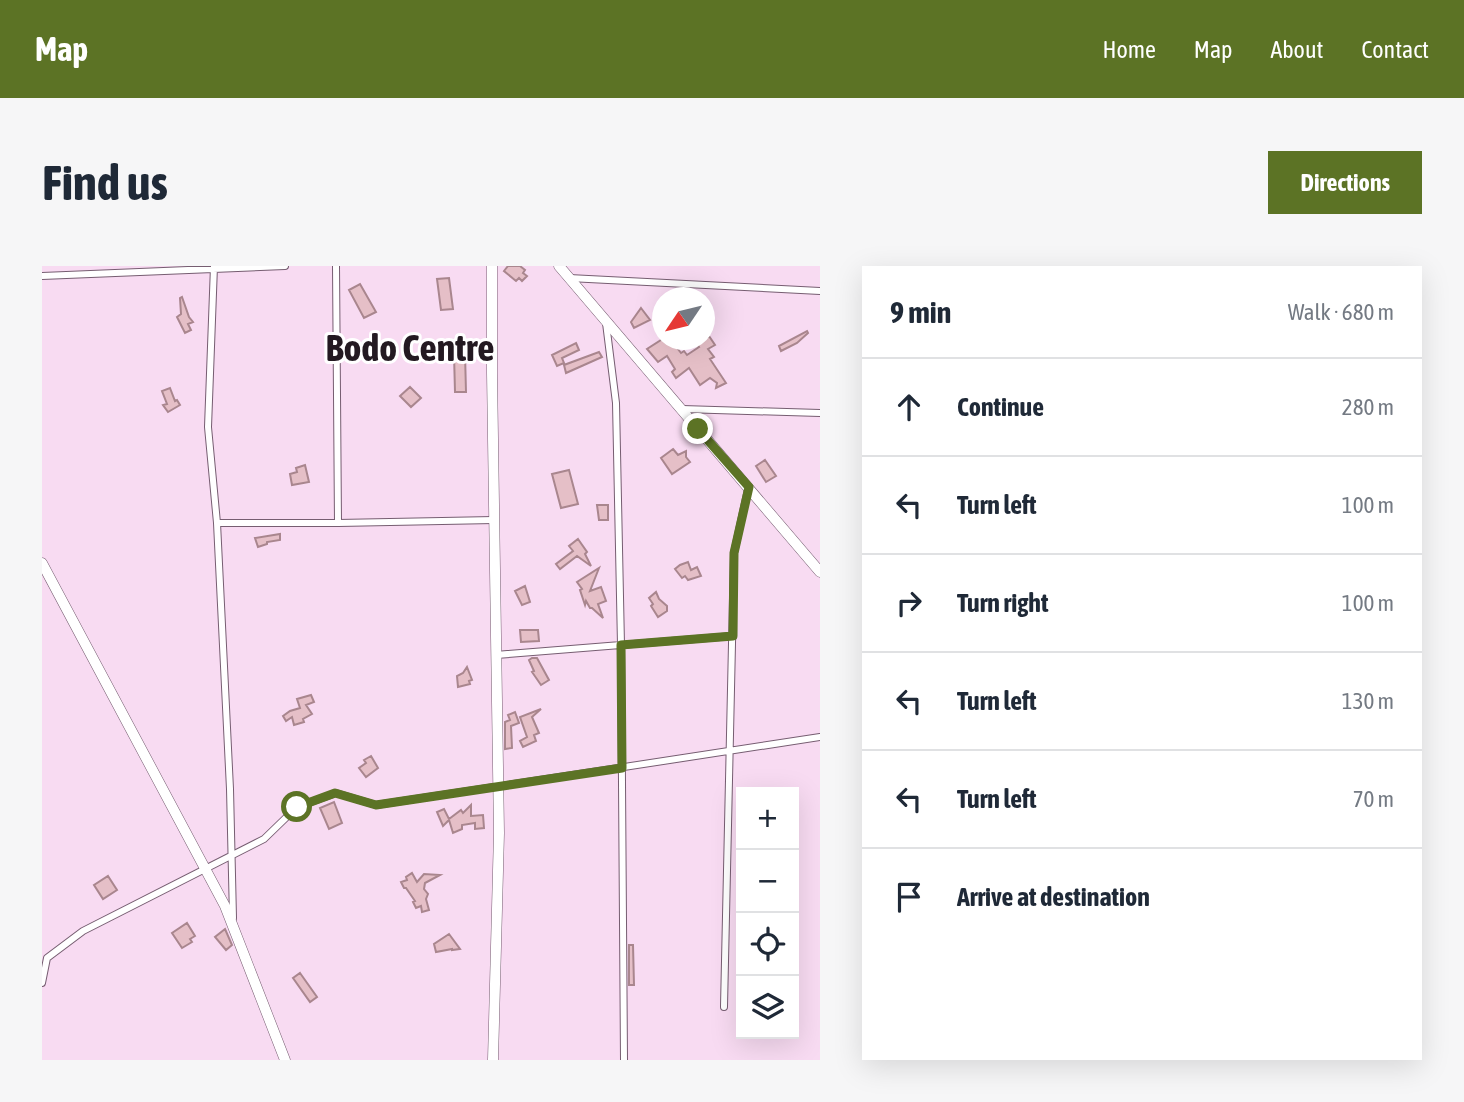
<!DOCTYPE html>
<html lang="en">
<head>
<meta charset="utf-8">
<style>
  body { margin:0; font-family:"Asap Condensed",sans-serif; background:#f6f6f7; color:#1f2937 }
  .controls { position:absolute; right:21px; bottom:21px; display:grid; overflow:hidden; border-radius:0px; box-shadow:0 7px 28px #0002 }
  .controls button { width:63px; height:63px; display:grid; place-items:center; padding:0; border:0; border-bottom:2px solid #e0e1e3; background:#fff; color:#1f2937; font:35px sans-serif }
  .compass { position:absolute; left:610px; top:21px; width:63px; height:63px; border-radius:50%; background:#fff; box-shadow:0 7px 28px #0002; rotate:235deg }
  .stop { position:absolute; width:21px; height:21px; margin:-16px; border:5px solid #5c7325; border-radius:50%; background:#fff }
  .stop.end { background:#5c7325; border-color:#fff; box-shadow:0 2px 7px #0008 }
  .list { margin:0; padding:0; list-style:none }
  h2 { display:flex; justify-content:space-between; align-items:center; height:91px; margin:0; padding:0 28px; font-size:30px }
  h2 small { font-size:23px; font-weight:400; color:#747a83 }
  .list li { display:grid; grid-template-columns:46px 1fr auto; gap:21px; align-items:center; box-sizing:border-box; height:98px; padding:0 28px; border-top:2px solid #e0e1e3 }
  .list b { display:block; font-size:26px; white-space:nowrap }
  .list em { font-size:23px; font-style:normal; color:#747a83 }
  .icon { flex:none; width:38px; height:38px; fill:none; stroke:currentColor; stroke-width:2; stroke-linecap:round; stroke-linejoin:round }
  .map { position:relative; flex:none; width:778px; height:794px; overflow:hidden; border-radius:0px }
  header { display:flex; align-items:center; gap:42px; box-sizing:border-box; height:98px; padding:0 35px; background:#5c7325; color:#fff }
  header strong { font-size:33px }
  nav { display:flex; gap:38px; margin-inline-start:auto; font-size:24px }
  .intro { display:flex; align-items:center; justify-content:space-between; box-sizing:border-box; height:168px; padding:0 42px }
  h1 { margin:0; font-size:49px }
  .button { padding:18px 32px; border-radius:0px; background:#5c7325; color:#fff; font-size:24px; font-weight:700 }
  main { display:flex; gap:42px; padding:0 42px }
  aside { flex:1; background:#fff; border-radius:0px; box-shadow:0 7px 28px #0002 }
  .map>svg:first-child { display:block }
  .building { fill:#e5bfc7; stroke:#a9868e; stroke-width:2 }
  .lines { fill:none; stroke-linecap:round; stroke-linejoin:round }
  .street-casing { stroke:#765d71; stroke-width:8 }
  .secondary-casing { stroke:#765d71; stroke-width:11 }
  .street { stroke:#fff; stroke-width:6 }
  .secondary { stroke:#fff; stroke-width:10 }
  .route { stroke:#5c7325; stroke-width:9 }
  .labels { text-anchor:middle; stroke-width:6; stroke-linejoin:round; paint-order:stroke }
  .town-label { font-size:38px; font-weight:bold; fill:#231921; stroke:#fff }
</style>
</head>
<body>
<header>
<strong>Map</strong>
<nav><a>Home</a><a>Map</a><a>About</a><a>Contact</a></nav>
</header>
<div class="intro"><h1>Find us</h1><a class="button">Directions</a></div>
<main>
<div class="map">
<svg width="778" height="794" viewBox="0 0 778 794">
  <rect width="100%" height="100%" fill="#f8dbf2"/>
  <path class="building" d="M466,0H478L483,4L481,7L485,10L480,15L477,12L474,15L462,5Z
    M407,12L411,43L399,44L395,13Z
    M318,18L334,46L322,52L307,24Z
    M140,31L147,51L151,56L146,58L149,64L143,67L135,51L139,48L138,32Z
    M599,42L608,54L592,62L589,56Z
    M765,65L766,67L755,77L739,85L737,80Z
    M667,70L673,79L666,83L672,91L668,93L684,117L674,122L675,117L668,112L658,119L647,102L634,112L630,106L633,103L625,90L616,96L605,83L619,74H629L639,87L642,85L645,89L657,81L655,78Z
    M534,77L537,84L520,92L522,97L515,100L510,89Z
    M557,86L560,91L524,107L522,99Z
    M423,87L424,126H413L412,88Z
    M368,121L379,132L369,141L358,130Z
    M128,122L133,135L135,134L138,139L126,146L121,139L125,138L120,125Z
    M631,183L636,189L644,185V191L648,196L630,208L619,192Z
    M723,194L734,210L724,216L714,200Z
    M263,199L267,216L250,219L248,208L255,206L254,202Z
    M527,204L536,238L519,242L510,208Z
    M555,239H566V254H557Z
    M238,268V274L225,276V278L216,281L213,272Z
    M536,273L545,286L543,288L549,300L535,290L518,303L514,298L531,285L527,280Z
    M646,296L649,304L655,301L659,310L646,314L643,310L640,312L633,303L638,299Z
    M557,302L548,325L559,321L564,335L556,338L561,352L550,342H548L544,335L543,339L538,324L540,323L535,316Z
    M483,320L488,336L480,339L473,325Z
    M614,326L617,333L625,340V345L616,351L609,340L611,338L607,332Z
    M478,364H496L497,375L479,376Z
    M490,392H495L507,414L499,419L490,406L492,405L487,394Z
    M425,401L430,414L427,415L428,418L416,421L415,410L421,407Z
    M269,429L272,436L264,439L270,448L261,453L262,456L252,459L250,451L244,455L241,450L248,445L258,442L255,433Z
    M499,443L490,451L497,467L492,469L494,475L481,481L478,475L485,471L478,451Z
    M473,446L477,457L469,460L470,482L463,483V456L468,454L466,449Z
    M329,490L336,502L324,511L317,502L324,497L322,494Z
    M292,536L300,557L287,563L278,542Z
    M429,539V550L441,549L442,562L433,563V557L420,559V563L411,567L407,554L401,560L395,546L402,543L407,553L419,544L421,547Z
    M370,607L375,616L382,608L398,609L383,617L382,623L386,628L384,633L387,644L380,646L379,640L374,642L371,636L373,635L364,622H362L359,616L365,614L364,611Z
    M66,610L75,624L61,633L52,619Z
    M145,657L153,670L148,673L150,676L140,682L130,667Z
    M183,663L190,679L184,684L173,671Z
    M407,668L418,683L410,684V683L394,686L392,678Z
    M587,679H591L592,719H587Z
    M258,707L275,731L268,736L251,712Z"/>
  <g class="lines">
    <defs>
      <path id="street" d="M172,0L166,161L175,257L188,523L191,652
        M294,0L296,257
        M0,10L243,0
        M527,12L778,25
        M564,57L574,137L579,379L582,794
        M640,143L778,147
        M175,257H296L452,254
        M454,389L691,370
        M0,717L5,692L41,665L222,573L255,541L294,527L334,539L778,471
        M682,741L692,287L706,223"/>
      <path id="secondary" d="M450,0V107L457,567L451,794
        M517,0L778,306
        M0,297L183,640L243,794"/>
    </defs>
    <use href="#street" class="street-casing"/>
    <use href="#secondary" class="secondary-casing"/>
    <use href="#street" class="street"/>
    <use href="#secondary" class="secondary"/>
  </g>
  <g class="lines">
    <path class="route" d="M255,541L293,527L334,539L580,502L579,379L691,370L692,287L707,221L656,163"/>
  </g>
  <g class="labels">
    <g class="town-label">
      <text x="368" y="95">Bodo Centre</text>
    </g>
  </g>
</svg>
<div class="controls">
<button>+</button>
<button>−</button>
<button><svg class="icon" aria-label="locate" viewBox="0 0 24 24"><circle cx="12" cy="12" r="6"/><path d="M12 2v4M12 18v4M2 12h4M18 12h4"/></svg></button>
<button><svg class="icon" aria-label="layers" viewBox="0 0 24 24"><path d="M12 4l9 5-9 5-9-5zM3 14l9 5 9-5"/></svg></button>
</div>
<svg class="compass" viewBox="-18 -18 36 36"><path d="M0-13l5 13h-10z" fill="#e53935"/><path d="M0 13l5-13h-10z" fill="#747a83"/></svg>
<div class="stop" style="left:255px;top:541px"></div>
<div class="stop end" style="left:656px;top:163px"></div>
</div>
<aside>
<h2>9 min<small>Walk · 680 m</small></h2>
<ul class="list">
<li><svg class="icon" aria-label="ahead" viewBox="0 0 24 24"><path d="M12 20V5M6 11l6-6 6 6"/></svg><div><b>Continue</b></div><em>280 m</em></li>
<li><svg class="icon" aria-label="left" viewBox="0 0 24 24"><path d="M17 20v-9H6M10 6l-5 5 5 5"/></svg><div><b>Turn left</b></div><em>100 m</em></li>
<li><svg class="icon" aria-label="right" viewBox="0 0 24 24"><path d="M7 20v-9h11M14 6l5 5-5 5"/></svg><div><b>Turn right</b></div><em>100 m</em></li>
<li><svg class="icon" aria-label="left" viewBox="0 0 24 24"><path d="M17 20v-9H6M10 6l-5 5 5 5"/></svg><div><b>Turn left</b></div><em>130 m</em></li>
<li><svg class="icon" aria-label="left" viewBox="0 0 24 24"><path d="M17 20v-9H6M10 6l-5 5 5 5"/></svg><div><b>Turn left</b></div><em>70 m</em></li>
<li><svg class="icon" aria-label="arrive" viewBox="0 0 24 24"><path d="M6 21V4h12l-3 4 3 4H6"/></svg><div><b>Arrive at destination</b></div></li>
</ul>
</aside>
</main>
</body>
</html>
